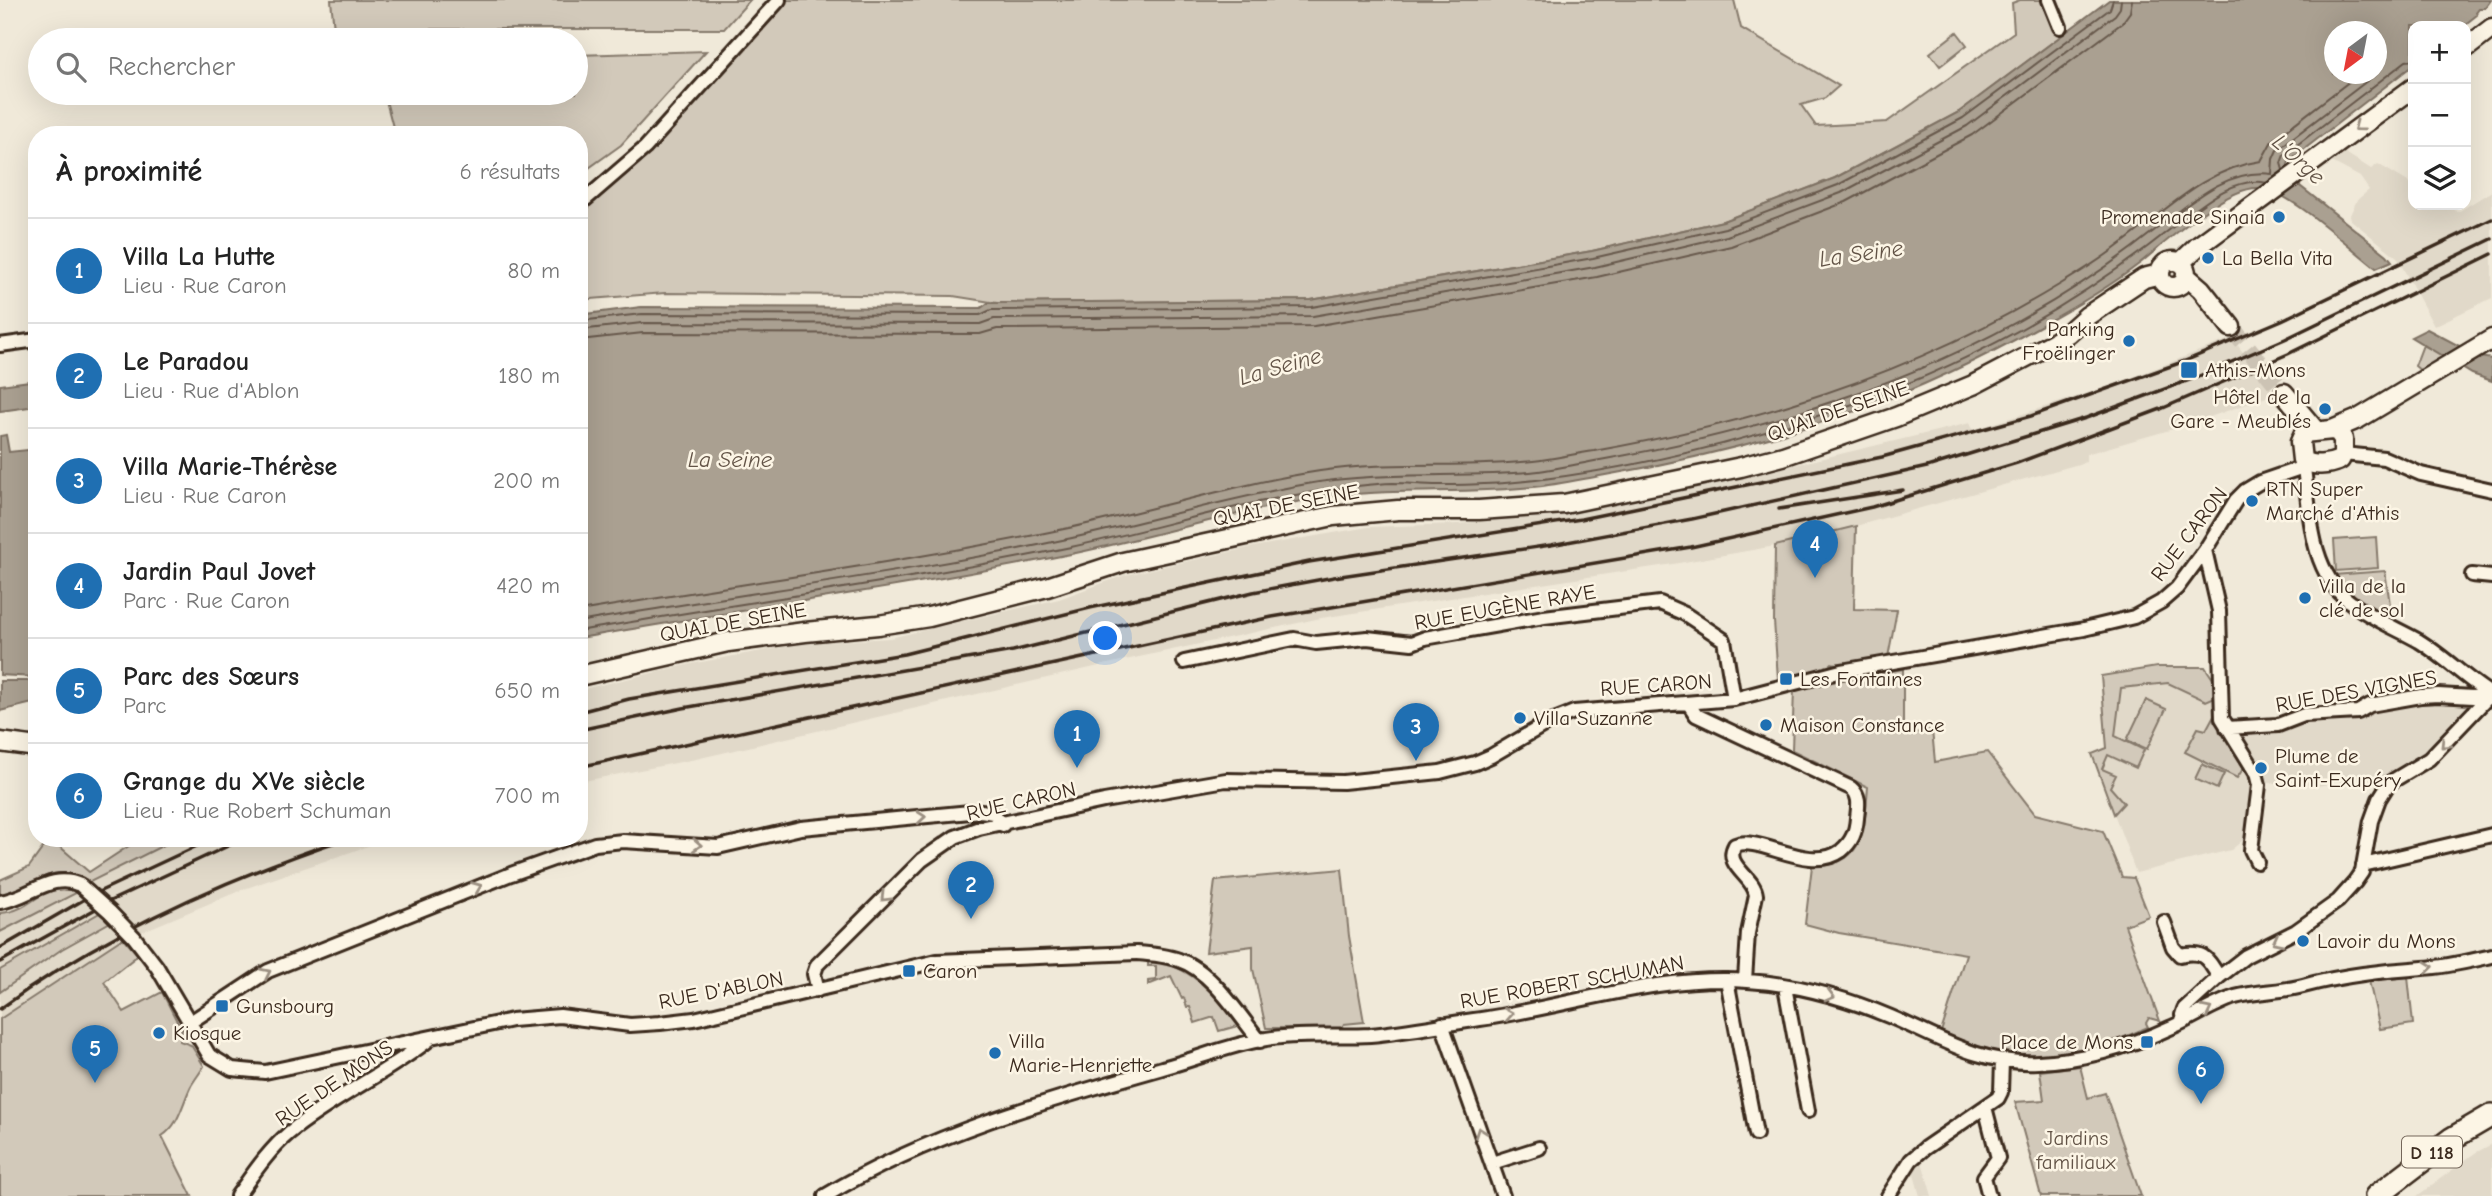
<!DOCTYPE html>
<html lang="fr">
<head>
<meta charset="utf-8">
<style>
  body { margin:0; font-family:"Comic Neue",sans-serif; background:#f6f6f6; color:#222 }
  .controls { position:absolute; right:21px; top:21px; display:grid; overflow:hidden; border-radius:14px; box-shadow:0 7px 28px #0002 }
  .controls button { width:63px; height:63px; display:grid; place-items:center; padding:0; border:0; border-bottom:2px solid #e0e0e0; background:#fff; color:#222; font:35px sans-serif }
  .compass { position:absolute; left:2324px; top:21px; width:63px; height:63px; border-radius:50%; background:#fff; box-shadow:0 7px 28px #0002; rotate:212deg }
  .you { position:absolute; left:1106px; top:639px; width:24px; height:24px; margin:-18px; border:5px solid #fff; border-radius:50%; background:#1a73e8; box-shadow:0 0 0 10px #1a73e833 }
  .badge { display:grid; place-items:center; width:46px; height:46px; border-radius:50%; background:#1f6fb2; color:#fff; font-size:23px; font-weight:700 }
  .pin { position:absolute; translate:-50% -58px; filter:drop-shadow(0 2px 4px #0008) }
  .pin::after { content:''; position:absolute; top:37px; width:24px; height:21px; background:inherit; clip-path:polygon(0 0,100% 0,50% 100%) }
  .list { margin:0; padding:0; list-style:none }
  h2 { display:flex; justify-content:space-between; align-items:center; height:91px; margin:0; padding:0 28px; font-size:30px }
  h2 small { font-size:23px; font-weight:400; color:#767676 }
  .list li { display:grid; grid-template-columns:46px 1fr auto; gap:21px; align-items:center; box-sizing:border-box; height:105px; padding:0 28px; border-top:2px solid #e0e0e0 }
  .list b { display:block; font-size:26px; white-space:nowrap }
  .list p { margin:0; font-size:23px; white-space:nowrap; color:#767676 }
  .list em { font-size:23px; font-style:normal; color:#767676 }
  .icon { flex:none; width:38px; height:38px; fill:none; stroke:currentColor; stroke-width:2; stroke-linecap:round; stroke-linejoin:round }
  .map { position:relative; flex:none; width:2492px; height:1196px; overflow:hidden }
  .search { position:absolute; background:#fff; box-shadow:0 7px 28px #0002; left:28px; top:28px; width:560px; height:77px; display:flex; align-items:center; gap:18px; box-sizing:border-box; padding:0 24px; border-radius:38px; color:#767676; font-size:26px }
  .panel { position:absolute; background:#fff; box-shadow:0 7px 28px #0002; left:28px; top:126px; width:560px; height:721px; border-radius:28px }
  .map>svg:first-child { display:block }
  .built { fill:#e1d9c9 }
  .green { fill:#d2c9ba; stroke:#867a6c; stroke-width:2 }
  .water { fill:#aaa091; stroke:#7e7163; stroke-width:2; fill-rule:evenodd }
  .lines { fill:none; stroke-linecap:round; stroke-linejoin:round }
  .shore { stroke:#67594c; stroke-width:2 }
  .secondary-tunnel { stroke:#ccc3b4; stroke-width:18; stroke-dasharray:18 9; stroke-linecap:butt }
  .street-casing { stroke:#3b2a1e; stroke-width:18 }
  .secondary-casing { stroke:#3b2a1e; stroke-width:23 }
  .primary-casing { stroke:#3b2a1e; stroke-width:26 }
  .street { stroke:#fcf5e5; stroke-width:12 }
  .secondary { stroke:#fcf5e5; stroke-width:18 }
  .primary { stroke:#fcf5e5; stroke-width:21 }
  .rail { stroke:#3b2a1e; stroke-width:3.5 }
  .street-bridge-casing { stroke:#3b2a1e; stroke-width:18; stroke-linecap:butt }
  .street-bridge { stroke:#fcf5e5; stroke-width:12 }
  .oneway { stroke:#9c9082 }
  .poi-dot { fill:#1f6fb2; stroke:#fcf5e5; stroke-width:2.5 }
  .labels { text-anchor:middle; stroke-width:5; stroke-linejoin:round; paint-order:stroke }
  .shield { fill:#fcf5e5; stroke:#75675a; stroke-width:2 }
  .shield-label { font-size:19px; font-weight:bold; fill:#3b2a1e }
  .poi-label { font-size:21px; fill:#3b2a1e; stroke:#fcf5e5; text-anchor:start }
  .street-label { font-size:21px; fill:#3b2a1e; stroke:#fcf5e5 }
  .park-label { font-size:21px; fill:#615245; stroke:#fcf5e5 }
  .water-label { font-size:23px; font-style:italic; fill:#625346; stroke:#fcf5e5 }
</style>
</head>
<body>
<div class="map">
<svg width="2492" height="1196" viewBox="0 0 2492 1196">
  <rect width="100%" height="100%" fill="#f0e9d9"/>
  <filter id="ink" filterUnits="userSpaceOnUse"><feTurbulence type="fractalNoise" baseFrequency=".0143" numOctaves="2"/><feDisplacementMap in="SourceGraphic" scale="14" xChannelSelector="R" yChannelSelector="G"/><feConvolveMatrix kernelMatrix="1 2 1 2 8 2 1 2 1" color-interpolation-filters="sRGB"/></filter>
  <g filter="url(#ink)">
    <path class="built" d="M2344,152L2371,169L2378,164L2413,185V205H2446L2458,212L2492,191V298L2434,326L2397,257L2351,220L2350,215L2357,200L2369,190L2360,177L2332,162Z
      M2232,338L2275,394L2187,425L2086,454V462L1856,526L1775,546L1673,564L1321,618L1125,660L696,759L579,782V690L690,664L804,643L890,638L1059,599L1125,575L1252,547L1368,527L1458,524L1600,507L1715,484L1970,423L1973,430L2113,385Z
      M2157,667H2205L2213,679L2215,718L2245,766L2253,785L2248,833L2242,841L2231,850L2136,873L2092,754L2107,748L2101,676Z
      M2432,697L2476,701L2423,755L2390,773L2384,779L2381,776L2316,786L2263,782L2240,740L2251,734V728Z
      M178,838H391L244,889L141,932L121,910L90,882Z
      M78,892L103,911L0,970V932Z
      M112,921L123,938L0,1019V992L62,949Z
      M2492,1144V1196H2417L2475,1153Z
      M1922,1162L1932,1196H1920L1913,1171Z"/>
    <path class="green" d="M331,0H750L724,29H334Z
      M786,0H1734L1741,28L1839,86L1825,98L1801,105L1816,126L1887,122L2014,32L2012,3L2020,0H2041L2061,36L1959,112L1835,178L1723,221L1592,251L1311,300L997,303L953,296L665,293L579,300V209L671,126Z
      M1957,32L1967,45L1940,66L1930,53Z
      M706,51L621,145L579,175V135H395L384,93H576V55Z
      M2423,345L2445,356L2421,371L2415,366Z
      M1856,526L1854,609L1897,610L1888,657L1841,665L1832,663L1827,668L1778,679L1774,621L1775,546Z
      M2376,537L2378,568L2336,571L2334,540Z
      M2385,571L2393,624L2373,613L2365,604L2359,603L2337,582L2334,575Z
      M2157,667H2205L2213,679L2215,697L2206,701L2168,683L2121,688L2115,736L2144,750L2136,768L2108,755L2102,769L2116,775L2110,787L2124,803L2114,814L2092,754L2107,748L2101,676Z
      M1903,669V735L1932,730L1935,762L1987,752L2035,814L2103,831L2122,877L2134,878L2149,916L2125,925L2160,1021L2149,1018L2146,1023L2148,1027L2097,1049L2064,1054L2015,1056L1973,1045L1941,1032L1966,954L1839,933L1805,924L1812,866C1866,867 1864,828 1868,787L1792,750L1794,689Z
      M2146,700L2166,709L2147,749L2127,740Z
      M2213,717L2245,766L2237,778L2185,752L2198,728L2206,730Z
      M2202,764L2224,774L2217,789L2195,779Z
      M50,838L89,872L141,838H171L172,841L90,882C80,878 69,872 58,873C40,874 24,892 0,894V880L29,867Z
      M1342,869L1349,936L1364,1022L1344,1024L1341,1028H1266L1253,969V946L1206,952L1215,881Z
      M62,887L72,888L78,892L0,932V913C28,912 38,890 62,887Z
      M103,911L112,921L62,949L0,992V970Z
      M123,938L138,955L104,982L124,1012L162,992L182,1031L180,1041L191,1045L204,1066C200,1073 195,1079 191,1086C182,1104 180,1124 162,1136L192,1196H0V1019Z
      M1148,960C1189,964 1215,993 1238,1026L1219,1031L1214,1017L1195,1023L1190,1007H1187L1184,998L1182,999L1171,976L1148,985V981L1156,980V966H1148Z
      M2408,977L2413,1024L2380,1029L2369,981Z
      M2080,1066L2088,1098L2105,1093L2141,1196H2041L2015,1102L2044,1100L2040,1071Z"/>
    <path class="water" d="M2109,0H2491L2485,8H2479L2476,12L2477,15L2463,26H2413V65L2289,161L2288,165L2300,186L2387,255L2392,261L2376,268C2350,248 2288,189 2259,188C2226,186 2165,243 2139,264C2109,287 2075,307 2042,325C1983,358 1923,387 1859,410C1775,439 1688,461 1600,476C1578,480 1555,485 1533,487C1460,495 1387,487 1314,499C1232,512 1152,537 1071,554C908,587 743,609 579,638V315L641,307L981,308L988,303L1311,300L1592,251L1723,221L1835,178L1959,112ZM2334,32H2376V74H2334Z
      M2427,329L2480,357L2492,359V381L2472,374L2411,337Z
      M37,380V406L0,411V385Z
      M6,435L9,452L37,449V670L34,677L0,675V436Z
      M0,681H37V702L0,711Z"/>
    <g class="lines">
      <path class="shore" d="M2283,170L2281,163L2284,155L2406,61L2413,60
        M579,321L642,314L980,315L991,310L1312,307L1593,258L1725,228L1838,185L1963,118L2110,9L2113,0
        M579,330L642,323L980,324L994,319L1313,316L1595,267L1727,236L1841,193L1967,126L2115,15L2120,8L2121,0
        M579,340L643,333L980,334L997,329L1314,326L1597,277L1731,246L1846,202L1972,135L2122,23L2130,12L2132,0
        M579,611C742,583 907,562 1069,528C1153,510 1235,484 1320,471C1391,460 1462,469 1533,461C1553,459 1573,454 1594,451C1661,439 1728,424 1792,404C1886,375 1975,336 2059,285C2079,273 2100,260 2118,246C2164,213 2203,169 2261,161L2272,141L2359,74
        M579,622C743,593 909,573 1072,538C1151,521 1228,498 1307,484C1381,471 1455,478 1530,472C1553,470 1577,464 1600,460C1679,446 1758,427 1834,401C1949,363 2060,306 2155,230C2189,204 2226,168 2272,174L2273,159L2277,150L2376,74
        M579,631C743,602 908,581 1071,547C1152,530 1232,504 1314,492C1340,488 1367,484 1393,483C1408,483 1423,485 1438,485C1470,485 1504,484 1536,480C1644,467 1753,439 1856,403C1971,363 2078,303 2173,227C2198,208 2233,175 2267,183"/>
      <path class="secondary-tunnel" d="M2231,327L2284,393"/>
      <defs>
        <path id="street" d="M2049,0L2060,27
          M579,205L645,148L779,0
          M0,345L37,340
          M2343,454L2384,458L2421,474L2492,490
          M2304,468C2310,513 2310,571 2349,601C2370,618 2396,628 2419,641C2445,657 2466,679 2492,695
          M2205,550L2219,611L2222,718L2256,773L2259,785L2251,850L2257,862
          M2472,575L2492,577
          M1184,662L1294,639L1316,643L1367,638L1412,643L1425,638L1544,617L1660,603L1685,614L1724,640L1734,699
          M1688,703L1696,715L1851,788C1861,796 1858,807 1857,818C1856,832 1852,842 1841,851C1809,874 1760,835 1735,845C1723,866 1754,876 1756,895L1748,933L1745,980
          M2227,728L2278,725L2304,715L2358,712L2370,705L2421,696L2438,695L2473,697L2491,694
          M2363,865L2492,835
          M0,902C28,899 51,871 80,885
          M2164,922L2173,947L2180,955C2204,950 2207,958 2219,977
          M134,937L157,967L209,1055L232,1069L265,1072L512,1020L560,1016L630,1025L660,1023L694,1019L937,961L1136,953C1150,954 1165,955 1179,960C1211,970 1239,1015 1260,1041
          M1727,980L1756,1134
          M1787,986L1786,992L1808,1111
          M818,990L814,974L817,965L922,860L955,837L979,828L1104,801L1226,780L1343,782L1440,772L1475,763L1491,756L1549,722L1574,712L1734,699L1841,671L2084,629L2134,617L2161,602L2177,588L2205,550L2236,500L2245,491L2260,482L2312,464
          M2185,1021L2182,1015L2184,1009L2219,977L2246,956L2296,931L2338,901L2355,882L2362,872L2371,821L2379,799L2389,783L2429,759L2492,693
          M189,1023L268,971L511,874L595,844L623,841L718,847L801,828L981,811L993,813L1003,825
          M1442,1024L1503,1196
          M1985,1107L1998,1158L1984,1177L1989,1196
          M1492,1163L1539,1148
          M237,1196C253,1174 268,1151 289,1133C333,1097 386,1074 430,1039
          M825,1196C930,1133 1049,1100 1166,1067C1199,1058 1232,1044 1266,1039C1300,1033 1336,1037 1370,1035C1405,1032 1439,1025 1474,1020C1565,1008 1655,974 1748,981C1797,984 1846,998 1891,1017C1942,1039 1981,1065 2038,1062C2086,1060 2129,1047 2172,1027C2193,1018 2213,1004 2235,997C2257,991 2281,992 2303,986C2343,975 2383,971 2423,968C2446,967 2470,961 2492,956
          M1888,1196L1911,1160L1925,1148L1998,1098L2001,1092L2002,1061"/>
        <path id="secondary" d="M2466,48L2492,28
          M2160 274a13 13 0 1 1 26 0a13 13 0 1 1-26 0Z
          M2180,263L2197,247L2413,88
          M2186,276L2201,289L2231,327
          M2284,393L2316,431
          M2332,430L2358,419L2492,339
          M2332,430L2338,432L2343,439V454L2340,460C2329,465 2312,467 2302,460L2300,442L2304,433Z
          M579,676L728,642L805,632L878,625L929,617L1047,587L1123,562L1333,516L1398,510H1479L1564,504L1741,467L1783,456L1896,417L1973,385L2053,343L2068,333L2087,316L2144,278L2160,274
          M0,742L37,747"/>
        <path id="primary" d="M2376,1196L2451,1139L2492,1115"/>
      </defs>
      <use href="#street" class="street-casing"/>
      <use href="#secondary" class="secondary-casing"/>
      <use href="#primary" class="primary-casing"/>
      <use href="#street" class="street"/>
      <use href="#secondary" class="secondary"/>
      <use href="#primary" class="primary"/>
      <path class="rail" d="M1779,509L1903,490
        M579,712L629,699L904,654L1090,608L1309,562L1581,519L1882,457L2031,416L2185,361L2282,320L2492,219
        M579,730L683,708L1013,651L1253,592L1334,577L1551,545L1692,519L1927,467L2086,418L2192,379L2285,339L2492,239
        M579,767L1272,617L1691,547L1872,507L2017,463L2161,409L2288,354L2492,254
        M0,948L92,895L214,838
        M0,962L110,901L245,838
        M0,1009C104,933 225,879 347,838"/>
      <defs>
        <path id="street-bridge" d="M80,885L110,912L134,937"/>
      </defs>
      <use href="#street-bridge" class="street-bridge-casing"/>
      <use href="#street-bridge" class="street-bridge"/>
    </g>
    <defs><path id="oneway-chevron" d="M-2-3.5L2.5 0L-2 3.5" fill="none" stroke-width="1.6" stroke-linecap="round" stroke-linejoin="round" transform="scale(1.75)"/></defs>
    <g class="oneway">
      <use href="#oneway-chevron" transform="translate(2358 127) rotate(143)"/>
      <use href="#oneway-chevron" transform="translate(2445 744) rotate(135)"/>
      <use href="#oneway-chevron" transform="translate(921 817) rotate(-5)"/>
      <use href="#oneway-chevron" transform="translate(697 845) rotate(3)"/>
      <use href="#oneway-chevron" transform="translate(477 887) rotate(-22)"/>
      <use href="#oneway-chevron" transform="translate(885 897) rotate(135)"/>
      <use href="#oneway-chevron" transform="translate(2277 941) rotate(153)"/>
      <use href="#oneway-chevron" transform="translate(2429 967) rotate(-7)"/>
      <use href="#oneway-chevron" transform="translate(266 973) rotate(-26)"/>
      <use href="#oneway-chevron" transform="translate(1830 996) rotate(15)"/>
      <use href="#oneway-chevron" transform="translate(2207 1010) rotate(-27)"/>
      <use href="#oneway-chevron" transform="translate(1509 1014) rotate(-10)"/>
      <use href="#oneway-chevron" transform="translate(1480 1132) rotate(-110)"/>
    </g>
  </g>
  <g class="poi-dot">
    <circle cx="2279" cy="217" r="7"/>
    <circle cx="2208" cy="258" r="7"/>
    <circle cx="2129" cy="341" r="7"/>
    <rect x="2180" y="361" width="18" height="18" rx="3.5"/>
    <circle cx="2325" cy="409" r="7"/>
    <circle cx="2252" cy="501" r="7"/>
    <circle cx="2305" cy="598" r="7"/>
    <rect x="1779" y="672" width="14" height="14" rx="3.5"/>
    <circle cx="1520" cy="718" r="7"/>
    <circle cx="1766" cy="725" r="7"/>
    <circle cx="2261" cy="768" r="7"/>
    <circle cx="2303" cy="941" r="7"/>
    <rect x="902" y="964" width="14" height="14" rx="3.5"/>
    <rect x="215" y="999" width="14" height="14" rx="3.5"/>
    <circle cx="159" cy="1033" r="7"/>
    <rect x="2140" y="1035" width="14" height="14" rx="3.5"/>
    <circle cx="995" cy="1053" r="7"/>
  </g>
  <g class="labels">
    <rect class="shield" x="2402" y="1136.5" width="60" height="31" rx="5"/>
    <g class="shield-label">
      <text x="2432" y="1159">D 118</text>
    </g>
    <g class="poi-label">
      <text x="2265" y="224" text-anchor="end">Promenade Sinaia</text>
      <text x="2222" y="265">La Bella Vita</text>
      <text x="2115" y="336" text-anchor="end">Parking<tspan x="2115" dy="24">Froëlinger</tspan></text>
      <text x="2205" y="377">Athis-Mons</text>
      <text x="2311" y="404" text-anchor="end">Hôtel de la<tspan x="2311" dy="24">Gare - Meublés</tspan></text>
      <text x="2266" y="496">RTN Super<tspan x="2266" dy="24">Marché d'Athis</tspan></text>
      <text x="2319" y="593">Villa de la<tspan x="2319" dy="24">clé de sol</tspan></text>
      <text x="1800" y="686">Les Fontaines</text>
      <text x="1534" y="725">Villa Suzanne</text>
      <text x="1780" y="732">Maison Constance</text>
      <text x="2275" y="763">Plume de<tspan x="2275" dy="24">Saint-Exupéry</tspan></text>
      <text x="2317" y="948">Lavoir du Mons</text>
      <text x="923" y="978">Caron</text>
      <text x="236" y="1013">Gunsbourg</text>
      <text x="173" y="1040">Kiosque</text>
      <text x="1009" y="1048">Villa<tspan x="1009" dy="24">Marie-Henriette</tspan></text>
      <text x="2133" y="1049" text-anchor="end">Place de Mons</text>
    </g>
    <g class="street-label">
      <text transform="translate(1838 411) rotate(-19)" y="7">QUAI DE SEINE</text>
      <text transform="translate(1286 505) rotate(-11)" y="7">QUAI DE SEINE</text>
      <text transform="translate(2189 534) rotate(-53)" y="7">RUE CARON</text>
      <text transform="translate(1505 607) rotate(-10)" y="7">RUE EUGÈNE RAYE</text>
      <text transform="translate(733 622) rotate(-10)" y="7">QUAI DE SEINE</text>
      <text transform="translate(1656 685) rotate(-4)" y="7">RUE CARON</text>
      <text transform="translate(2356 691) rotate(-10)" y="7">RUE DES VIGNES</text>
      <text transform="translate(1021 801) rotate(-13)" y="7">RUE CARON</text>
      <text transform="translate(1572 982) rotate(-10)" y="7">RUE ROBERT SCHUMAN</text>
      <text transform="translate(721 990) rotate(-11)" y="7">RUE D'ABLON</text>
      <text transform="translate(334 1083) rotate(-34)" y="7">RUE DE MONS</text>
    </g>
    <g class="park-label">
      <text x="2076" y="1145">Jardins<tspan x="2076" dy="24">familiaux</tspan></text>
    </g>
    <g class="water-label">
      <text transform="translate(2299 159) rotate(43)" y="8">L'Orge</text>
      <text transform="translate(1861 253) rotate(-8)" y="8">La Seine</text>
      <text transform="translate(1280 366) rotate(-16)" y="8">La Seine</text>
      <text x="730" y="467">La Seine</text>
    </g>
  </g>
</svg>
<div class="controls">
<button>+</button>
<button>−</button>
<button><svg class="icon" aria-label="layers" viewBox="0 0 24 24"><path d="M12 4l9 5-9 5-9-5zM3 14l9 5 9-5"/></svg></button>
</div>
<svg class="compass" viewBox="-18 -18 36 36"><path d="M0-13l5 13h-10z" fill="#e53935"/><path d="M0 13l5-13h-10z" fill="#767676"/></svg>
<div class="you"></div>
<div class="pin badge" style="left:1077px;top:768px">1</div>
<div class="pin badge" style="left:971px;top:919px">2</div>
<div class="pin badge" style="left:1416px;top:761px">3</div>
<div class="pin badge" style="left:1815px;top:578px">4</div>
<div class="pin badge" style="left:95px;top:1083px">5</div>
<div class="pin badge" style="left:2201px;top:1104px">6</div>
<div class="search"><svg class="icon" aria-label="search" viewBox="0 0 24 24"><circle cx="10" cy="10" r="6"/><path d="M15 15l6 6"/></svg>Rechercher</div>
<section class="panel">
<h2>À proximité<small>6 résultats</small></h2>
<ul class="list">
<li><span class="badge">1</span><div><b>Villa La Hutte</b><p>Lieu · Rue Caron</p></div><em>80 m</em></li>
<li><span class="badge">2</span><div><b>Le Paradou</b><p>Lieu · Rue d'Ablon</p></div><em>180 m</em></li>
<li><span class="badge">3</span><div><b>Villa Marie-Thérèse</b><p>Lieu · Rue Caron</p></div><em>200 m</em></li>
<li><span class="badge">4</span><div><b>Jardin Paul Jovet</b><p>Parc · Rue Caron</p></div><em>420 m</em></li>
<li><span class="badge">5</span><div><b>Parc des Sœurs</b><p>Parc</p></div><em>650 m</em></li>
<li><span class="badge">6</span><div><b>Grange du XVe siècle</b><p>Lieu · Rue Robert Schuman</p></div><em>700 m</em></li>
</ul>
</section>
</div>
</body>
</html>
